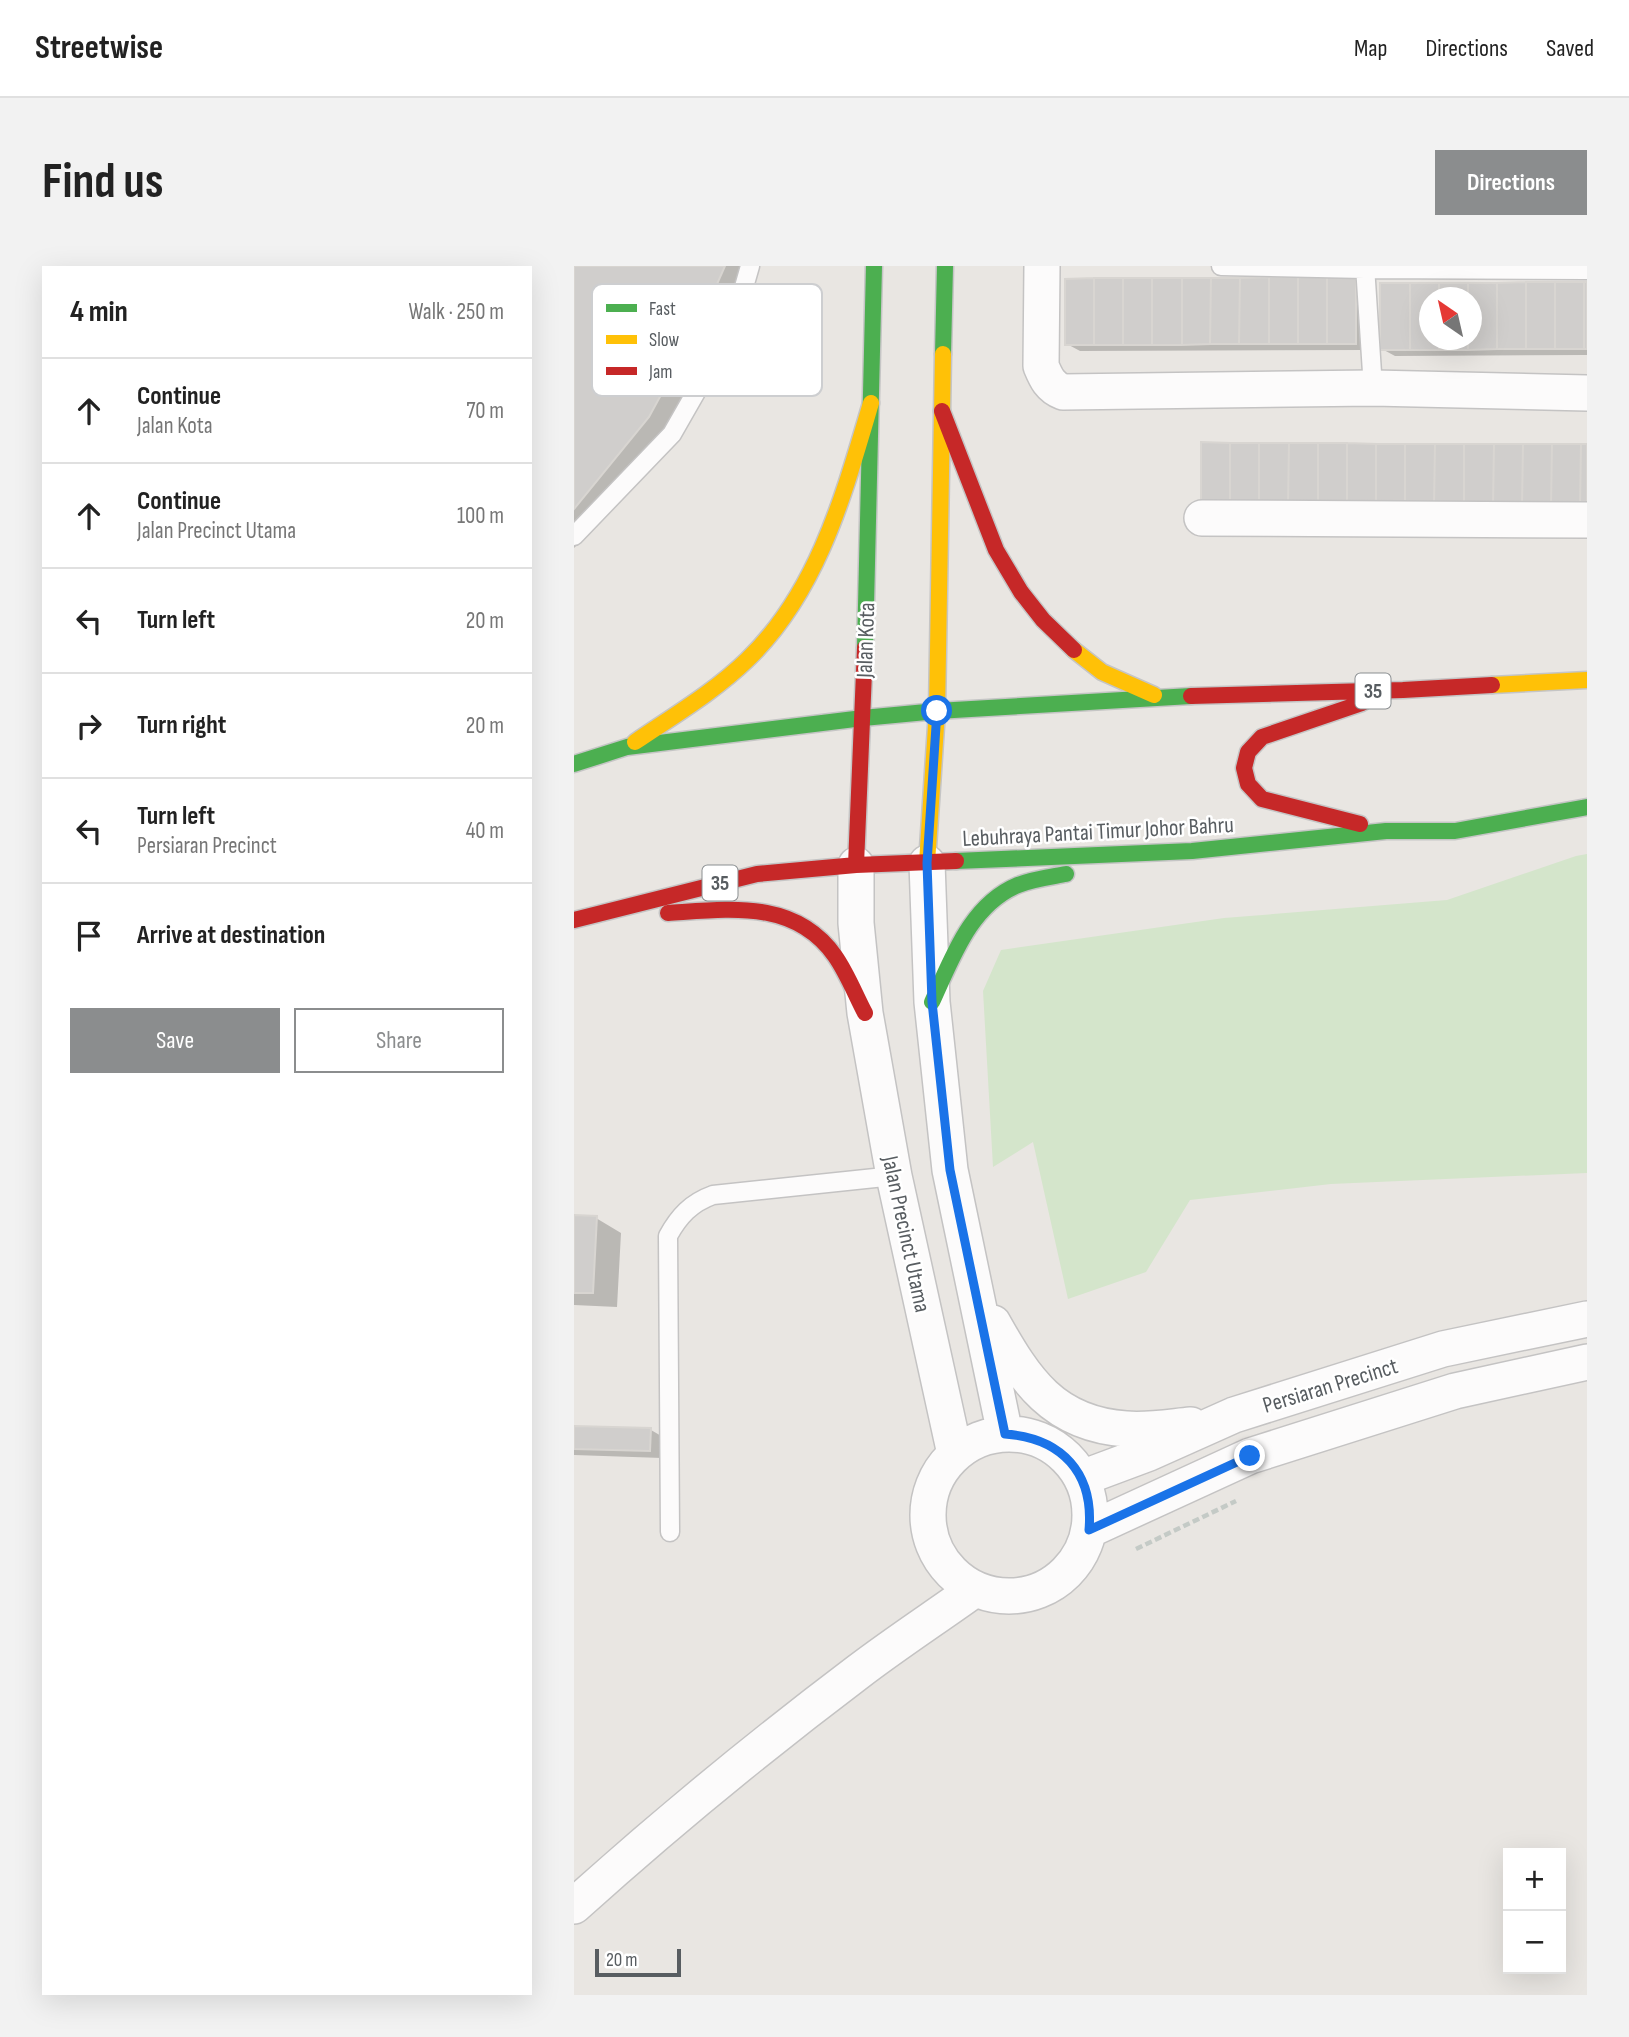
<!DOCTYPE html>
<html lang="en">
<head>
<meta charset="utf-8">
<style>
  body { margin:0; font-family:"Sofia Sans Condensed",sans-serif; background:#f2f2f2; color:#222 }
  .controls { position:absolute; right:21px; bottom:21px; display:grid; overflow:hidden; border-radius:0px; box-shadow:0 7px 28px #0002 }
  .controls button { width:63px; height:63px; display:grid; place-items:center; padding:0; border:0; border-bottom:2px solid #e0e0e0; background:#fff; color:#222; font:35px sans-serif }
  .compass { position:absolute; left:845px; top:21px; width:63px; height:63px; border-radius:50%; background:#fff; box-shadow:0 7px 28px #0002; rotate:326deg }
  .scale { position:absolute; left:21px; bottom:18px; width:86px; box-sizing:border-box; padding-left:7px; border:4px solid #585d61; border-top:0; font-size:19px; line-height:24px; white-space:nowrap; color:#585d61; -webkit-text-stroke:5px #fff; paint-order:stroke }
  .stop { position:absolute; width:21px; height:21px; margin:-16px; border:5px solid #1a73e8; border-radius:50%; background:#fff }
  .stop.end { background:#1a73e8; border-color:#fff; box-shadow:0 2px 7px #0008 }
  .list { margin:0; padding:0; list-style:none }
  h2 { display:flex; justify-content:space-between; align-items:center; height:91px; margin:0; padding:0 28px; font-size:30px }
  h2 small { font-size:23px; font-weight:400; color:#767676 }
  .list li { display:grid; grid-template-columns:46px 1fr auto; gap:21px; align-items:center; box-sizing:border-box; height:105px; padding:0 28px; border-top:2px solid #e0e0e0 }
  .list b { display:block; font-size:26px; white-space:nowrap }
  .list p { margin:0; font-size:23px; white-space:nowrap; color:#767676 }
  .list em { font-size:23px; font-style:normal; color:#767676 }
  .actions { display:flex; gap:14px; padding:21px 28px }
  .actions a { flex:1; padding:16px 0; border:2px solid #8b8d8e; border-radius:0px; text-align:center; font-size:24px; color:#8b8d8e }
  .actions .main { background:#8b8d8e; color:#fff }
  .icon { flex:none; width:38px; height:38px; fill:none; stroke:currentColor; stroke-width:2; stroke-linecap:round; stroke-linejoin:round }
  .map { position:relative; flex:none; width:1013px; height:1729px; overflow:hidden; border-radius:0px }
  header { display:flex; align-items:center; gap:42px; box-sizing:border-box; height:98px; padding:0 35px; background:#fff; border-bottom:2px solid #e0e0e0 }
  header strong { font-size:33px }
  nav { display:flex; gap:38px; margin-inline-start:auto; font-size:24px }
  .intro { display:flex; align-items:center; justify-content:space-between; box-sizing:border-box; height:168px; padding:0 42px }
  h1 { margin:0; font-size:49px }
  .button { padding:18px 32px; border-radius:0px; background:#8b8d8e; color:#fff; font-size:24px; font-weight:700 }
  main { display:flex; gap:42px; padding:0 42px }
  aside { flex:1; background:#fff; border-radius:0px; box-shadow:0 7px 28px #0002 }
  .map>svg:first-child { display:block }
  .green { fill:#d4e5cb }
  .shadow { fill:#0003; fill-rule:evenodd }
  .building { fill:#d0cecc; stroke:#d8d5d1; stroke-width:2 }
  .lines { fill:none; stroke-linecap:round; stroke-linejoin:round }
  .lane-casing { stroke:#c4c3c3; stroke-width:21 }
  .street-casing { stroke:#c4c3c3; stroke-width:38 }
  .fast-casing { stroke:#c5c5c5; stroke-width:19 }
  .slow-casing { stroke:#c5c5c5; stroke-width:19 }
  .jam-casing { stroke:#c5c5c5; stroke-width:19 }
  .path { stroke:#c4cac6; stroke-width:4.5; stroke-dasharray:7 3.5; stroke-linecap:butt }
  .lane { stroke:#fcfbfb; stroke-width:18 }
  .street { stroke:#fcfbfb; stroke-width:35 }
  .fast { stroke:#4caf50; stroke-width:16 }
  .slow { stroke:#ffc107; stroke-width:16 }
  .jam { stroke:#c62828; stroke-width:16 }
  .route { stroke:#1a73e8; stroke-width:9 }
  .labels { text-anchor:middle; stroke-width:5; stroke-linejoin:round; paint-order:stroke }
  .shield { fill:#fff; stroke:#8a8e90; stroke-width:2 }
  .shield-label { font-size:21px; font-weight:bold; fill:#585d61 }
  .street-label { font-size:23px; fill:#585d61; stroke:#fff }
  .key { fill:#fff; stroke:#cdced0; stroke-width:2 }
  .key-label { font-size:19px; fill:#585d61 }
</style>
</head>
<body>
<header>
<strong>Streetwise</strong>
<nav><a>Map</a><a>Directions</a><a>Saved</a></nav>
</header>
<div class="intro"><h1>Find us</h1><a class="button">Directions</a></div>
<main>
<aside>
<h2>4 min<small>Walk · 250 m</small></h2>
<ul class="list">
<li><svg class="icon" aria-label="ahead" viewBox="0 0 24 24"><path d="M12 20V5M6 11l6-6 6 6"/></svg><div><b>Continue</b><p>Jalan Kota</p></div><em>70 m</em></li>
<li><svg class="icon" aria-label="ahead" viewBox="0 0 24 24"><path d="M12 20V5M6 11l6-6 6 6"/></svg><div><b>Continue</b><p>Jalan Precinct Utama</p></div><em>100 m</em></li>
<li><svg class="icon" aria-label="left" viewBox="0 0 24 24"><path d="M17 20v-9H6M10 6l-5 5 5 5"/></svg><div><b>Turn left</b></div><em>20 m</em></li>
<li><svg class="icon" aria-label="right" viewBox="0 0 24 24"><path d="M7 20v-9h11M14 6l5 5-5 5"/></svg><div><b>Turn right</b></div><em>20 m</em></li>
<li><svg class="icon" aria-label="left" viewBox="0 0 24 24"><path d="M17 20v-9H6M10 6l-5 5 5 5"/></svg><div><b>Turn left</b><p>Persiaran Precinct</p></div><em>40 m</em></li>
<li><svg class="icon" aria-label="arrive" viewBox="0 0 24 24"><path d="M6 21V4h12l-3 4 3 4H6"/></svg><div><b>Arrive at destination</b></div></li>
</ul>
<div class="actions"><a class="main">Save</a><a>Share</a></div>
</aside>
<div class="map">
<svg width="1013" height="1729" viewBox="0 0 1013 1729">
  <rect width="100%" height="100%" fill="#e9e6e2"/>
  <path class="green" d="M1013,588V907L757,918L616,934L572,1006L494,1033L459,876L419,901L409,725L427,684L650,652L873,634L1002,590Z"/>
  <path class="shadow" d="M0,0H181L99,165L27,255L0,282Z
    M782,13L794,20V84L506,85L493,78Z
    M1013,18V89L821,90L808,83V19ZM856,32H898V74H856Z
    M0,951L22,952L47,967L43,1041L0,1039Z
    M0,1162L77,1164L89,1171L88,1192L0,1189Z"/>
  <path class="building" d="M0,0H151L125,59L75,151L0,243Z
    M695,11V78H665L666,12Z
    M695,11H724V78H695Z
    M724,11H753V78H724Z
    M753,11H782V78H753Z
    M520,12V79H491V13Z
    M520,12H549V79H520Z
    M549,12H578V79H549Z
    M578,12H608V79H578Z
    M608,12H637L636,78L608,79Z
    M637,12H666L665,78H636Z
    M952,16V83H923V17Z
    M952,16H981V83H952Z
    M981,16H1010V83H981Z
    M1010,16H1013V83H1010Z
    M806,17H836V84H806Z
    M836,17H865V32H856V74H865V84H836Z
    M865,17H894V32H865Z
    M894,17H923V83L894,84V74H898V32H894Z
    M865,74H894V84H865Z
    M627,176L656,177V239L627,238Z
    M656,177H685V239H656Z
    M685,177H715L714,239H685Z
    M715,177H744V239H714Z
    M744,177H773V239H744Z
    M773,177L802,178V240L773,239Z
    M802,178H831V240H802Z
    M831,178H861L860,240H831Z
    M861,178H890V240H860Z
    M890,178H920L919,240H890Z
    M920,178H949L948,240H919Z
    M949,178H978L977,240H948Z
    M978,178H1007L1006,241L977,240Z
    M1007,178H1013V241H1006Z
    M0,949L23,950L19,1027H0Z
    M0,1160L77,1162L76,1185L0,1183Z"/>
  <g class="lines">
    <defs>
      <path id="lane" d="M647,0L791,3L1013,4
        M791,0L799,122
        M0,270L98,168L158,63L176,0
        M96,1266L94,970C105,950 117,937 139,929L320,910"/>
      <path id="street" d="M468,0L467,100C472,112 476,121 489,126L799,122L1013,127
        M628,252L1013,254
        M353,597L358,736L376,904L431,1168
        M282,599V657L291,747L320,910L381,1188
        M419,1057C451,1114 479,1158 552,1163C573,1165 596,1161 617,1159
        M354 1249a81 81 0 1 1 162 0a81 81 0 1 1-162 0Z
        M508,1212L575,1187L660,1149L869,1083L1013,1053
        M515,1264L676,1190L881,1125L1013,1096
        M0,1640C91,1558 186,1480 284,1406C322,1377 362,1351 401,1323"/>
      <path id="fast" d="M369,88L371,0
        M291,382L300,0
        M0,498L53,481L289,452L363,445L617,430
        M382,595L618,585L812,565H881L1013,541
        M358,736C378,693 396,639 444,619C459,613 476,611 492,608"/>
      <path id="slow" d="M500,384L528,406L580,429
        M918,419L1013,414
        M61,476C99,450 140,426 173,394C244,326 270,228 297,137
        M353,597L363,445L369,88"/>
      <path id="jam" d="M368,145L422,284L447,326L469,354L500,384
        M617,430L829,424L918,419
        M786,558L688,533L674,518L670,502L674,486L688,471L788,437
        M282,599L291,382
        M94,647C155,643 221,633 261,690C273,707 281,728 291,747
        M0,654L183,608L282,599L382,595"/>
    </defs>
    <use href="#lane" class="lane-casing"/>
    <use href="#street" class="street-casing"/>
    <use href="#fast" class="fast-casing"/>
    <use href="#slow" class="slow-casing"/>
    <use href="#jam" class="jam-casing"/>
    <path class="path" d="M562,1283L662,1235"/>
    <use href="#lane" class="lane"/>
    <use href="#street" class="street"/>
    <use href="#fast" class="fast"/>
    <use href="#slow" class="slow"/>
    <use href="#jam" class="jam"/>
  </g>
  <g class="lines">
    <path class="route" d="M363,445L353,597L358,736L376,904L431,1168C488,1172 520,1207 515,1264L676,1190"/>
  </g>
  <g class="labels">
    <g class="shield">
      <rect x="781.5" y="407.5" width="35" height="35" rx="5"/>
      <rect x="128.5" y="599.5" width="35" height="35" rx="5"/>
    </g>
    <g class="shield-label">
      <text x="799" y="432">35</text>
      <text x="146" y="624">35</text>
    </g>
    <g class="street-label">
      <text transform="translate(291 374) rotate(-88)" y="8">Jalan Kota</text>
      <text transform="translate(524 565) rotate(-3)" y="8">Lebuhraya Pantai Timur Johor Bahru</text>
      <text transform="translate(333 968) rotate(78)" y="8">Jalan Precinct Utama</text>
      <text transform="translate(756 1119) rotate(-17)" y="8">Persiaran Precinct</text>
    </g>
  </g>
  <rect x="18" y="18" width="230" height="112" rx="10" class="key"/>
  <rect x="32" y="38" width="31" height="8" fill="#4caf50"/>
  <rect x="32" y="69" width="31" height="9" fill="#ffc107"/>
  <rect x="32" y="101" width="31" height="8" fill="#c62828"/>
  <g class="key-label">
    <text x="75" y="49">Fast</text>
    <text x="75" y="80">Slow</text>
    <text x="75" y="112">Jam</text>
  </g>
</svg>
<div class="controls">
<button>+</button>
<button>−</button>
</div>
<svg class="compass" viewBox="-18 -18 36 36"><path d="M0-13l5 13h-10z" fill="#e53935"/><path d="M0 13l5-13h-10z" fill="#767676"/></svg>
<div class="scale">20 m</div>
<div class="stop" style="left:363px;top:445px"></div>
<div class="stop end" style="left:676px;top:1190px"></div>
</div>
</main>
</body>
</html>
